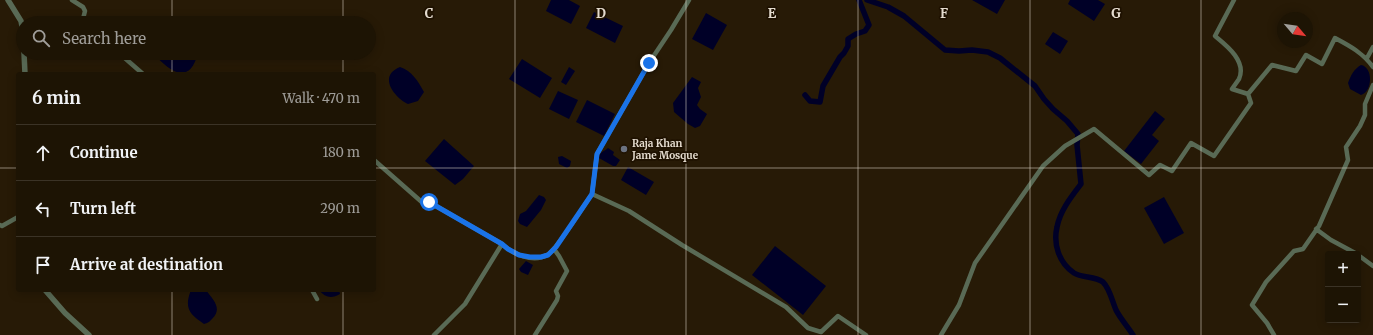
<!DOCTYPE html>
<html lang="en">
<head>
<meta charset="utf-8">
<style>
  body { margin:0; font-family:Merriweather,serif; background:#251d0e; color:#f1f3f6 }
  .controls { position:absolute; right:12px; bottom:12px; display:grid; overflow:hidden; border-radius:4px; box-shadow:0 2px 10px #0003 }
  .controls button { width:36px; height:36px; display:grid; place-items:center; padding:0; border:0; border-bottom:1px solid #3b3326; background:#1d1404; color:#f1f3f6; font:20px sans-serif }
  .compass { position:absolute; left:1277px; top:12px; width:36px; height:36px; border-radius:50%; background:#1d1404; box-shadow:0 2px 10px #0003; rotate:119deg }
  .stop { position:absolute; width:12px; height:12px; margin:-9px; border:3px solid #1a73e8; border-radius:50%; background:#fff }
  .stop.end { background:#1a73e8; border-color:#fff; box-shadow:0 1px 4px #0008 }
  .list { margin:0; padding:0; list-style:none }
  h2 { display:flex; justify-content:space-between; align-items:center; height:52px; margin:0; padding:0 16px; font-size:17px }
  h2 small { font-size:13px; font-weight:400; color:#a09e9a }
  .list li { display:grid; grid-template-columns:26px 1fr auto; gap:12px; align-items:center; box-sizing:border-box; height:56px; padding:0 16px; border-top:1px solid #3b3326 }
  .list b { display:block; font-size:15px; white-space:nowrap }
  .list em { font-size:13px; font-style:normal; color:#a09e9a }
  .icon { flex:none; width:22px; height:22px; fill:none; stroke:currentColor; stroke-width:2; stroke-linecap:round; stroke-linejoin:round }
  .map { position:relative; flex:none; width:1373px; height:335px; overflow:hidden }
  .search { position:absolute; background:#1d1404; box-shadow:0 2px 10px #0003; left:16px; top:16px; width:360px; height:44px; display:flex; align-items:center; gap:10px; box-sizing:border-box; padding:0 14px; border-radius:22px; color:#a09e9a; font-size:15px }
  .panel { position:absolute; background:#1d1404; box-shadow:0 2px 10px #0003; left:16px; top:72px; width:360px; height:220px; border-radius:4px }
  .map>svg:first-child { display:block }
  .water { fill:#000027 }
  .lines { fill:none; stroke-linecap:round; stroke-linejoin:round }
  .canal { stroke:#000027; stroke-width:5.5 }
  .minor { stroke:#596a55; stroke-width:4.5 }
  .tertiary { stroke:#596a55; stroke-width:5.5 }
  .route { stroke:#1a73e8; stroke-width:5 }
  .grid { fill:none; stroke:#e4dbce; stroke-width:1; stroke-opacity:0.55 }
  .worship-dot { fill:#6b7280; stroke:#1e1100; stroke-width:1.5 }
  .labels { text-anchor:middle; stroke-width:3.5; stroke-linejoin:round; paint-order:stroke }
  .poi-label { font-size:10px; font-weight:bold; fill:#e4dbce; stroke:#1e1100; text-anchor:start }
  .grid-label { font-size:13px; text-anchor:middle; font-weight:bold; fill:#e4dbce; stroke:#1e1100; stroke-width:3.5; stroke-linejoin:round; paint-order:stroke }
</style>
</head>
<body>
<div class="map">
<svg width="1373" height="335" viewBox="0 0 1373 335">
  <rect width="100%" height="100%" fill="#271a06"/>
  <path class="water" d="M551,0H569L580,6L571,24L546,11Z
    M972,0H1005L997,14Z
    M1070,0H1098L1105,4L1094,21L1068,4Z
    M594,12L623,26L615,43L586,28Z
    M706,13L727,25L713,50L692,39Z
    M1053,32L1068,41L1060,54L1045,44Z
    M153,53H198C189,87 169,71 153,53Z
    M522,59L552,78L540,98L509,79Z
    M1361,65C1373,67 1373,91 1361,95L1350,89L1348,83C1351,75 1354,69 1361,65Z
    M400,67C412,71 418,81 424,92L418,101L408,104C395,98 377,76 400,67Z
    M569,67L575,71L566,85L561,82Z
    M692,77L701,82L698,88L701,97L697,105L700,109L707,114L700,126L695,128L688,124L674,112L673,103Z
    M558,91L578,100L569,119L549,109Z
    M587,100L615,114L604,136L576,122Z
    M1155,111L1165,119L1152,135L1159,141L1141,164L1124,151Z
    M444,139L474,166L463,179L455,185L425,161Z
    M608,148L614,152L613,155L620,160L616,166H613L599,158C600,151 604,152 608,148Z
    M562,156L571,161L570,166L567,168L559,164L558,157Z
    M628,167L654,182L646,195L621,180Z
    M539,195L544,197L546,200L541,210L527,227L520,224L518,221L520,214L526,211Z
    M1164,197L1184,233L1164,244L1144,208Z
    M775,246L826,286L803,315L752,275Z
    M526,261L533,265L528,275L521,272L519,269Z
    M191,290H206C213,300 223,308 212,319C209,322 208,323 204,324C189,314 184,308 191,290Z
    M319,290H339L340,294C332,299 325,298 319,290Z"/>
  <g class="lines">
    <path class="canal" d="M867,0L888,7L904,16L945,50L959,51L972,50L988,52L1000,58L1035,86L1044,99L1053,109L1067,121L1078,134L1077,145L1081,184C1071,197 1060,211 1057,227C1053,244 1059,263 1074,273C1082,278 1095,276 1103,282C1110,289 1112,301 1116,310C1120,318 1128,327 1133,335
      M805,95L810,101L820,102L823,86L840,57L844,53L848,46V39L856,34L865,31L869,25L859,0"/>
    <path class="minor" d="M72,0L83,7L85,11L83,19L86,23
      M1234,0L1215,36C1226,45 1247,61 1239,79C1237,82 1234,86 1232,89L1248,94
      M119,53L143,74
      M1367,58L1373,47
      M374,160L424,204L429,202L502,244C512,254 533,263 547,255C557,250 584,205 592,194L629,211L682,245L786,307L808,328L821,332L838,316L866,335
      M592,194L597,154L649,63L671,30L689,0
      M0,225L2,226L18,217
      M1316,229L1331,240L1357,254
      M1358,255L1373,266
      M312,290L317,299
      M434,335L465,304L502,244
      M535,335L557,300L558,296L556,291L567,271L559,256L554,249
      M941,335L959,305L975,263L1043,166L1065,146L1094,129L1149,175L1160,165L1172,171L1191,143L1214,156L1251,103L1248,94L1272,65L1296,71L1306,55L1322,64L1335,38C1350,46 1363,53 1373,67
      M1274,335L1267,323L1252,305L1266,282L1294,251L1303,249L1319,226L1348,160L1346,147L1360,126L1365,115V104L1373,85"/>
    <path class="tertiary" d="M8,0L21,21L23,32
      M24,53L25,74
      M45,290L65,313L89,335"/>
  </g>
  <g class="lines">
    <path class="route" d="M429,202L502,244L508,249L519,255L530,257H541L548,255L556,247L592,194L597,154L649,63"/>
  </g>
  <path class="grid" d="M172,0V23M343,0V23M515,0V335M686,0V335M858,0V335M1030,0V335M1201,0V335M172,53V74M343,53V74M0,168H18M374,168H1373M172,290V335M343,290V335"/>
  <circle class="worship-dot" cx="624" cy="149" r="4"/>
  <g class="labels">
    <g class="poi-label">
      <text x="632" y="147">Raja Khan<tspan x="632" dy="12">Jame Mosque</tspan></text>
    </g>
  </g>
  <g class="grid-label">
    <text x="429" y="18">C</text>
    <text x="601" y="18">D</text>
    <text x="772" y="18">E</text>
    <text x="944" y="18">F</text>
    <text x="1116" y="18">G</text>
  </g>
</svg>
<div class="controls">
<button>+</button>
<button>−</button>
</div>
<svg class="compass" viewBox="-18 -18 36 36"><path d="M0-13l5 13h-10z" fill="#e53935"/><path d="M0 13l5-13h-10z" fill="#a09e9a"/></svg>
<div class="stop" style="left:429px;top:202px"></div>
<div class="stop end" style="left:649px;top:63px"></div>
<div class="search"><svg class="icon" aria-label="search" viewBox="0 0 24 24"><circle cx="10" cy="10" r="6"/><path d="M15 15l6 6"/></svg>Search here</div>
<section class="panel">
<h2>6 min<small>Walk · 470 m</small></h2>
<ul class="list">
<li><svg class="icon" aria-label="ahead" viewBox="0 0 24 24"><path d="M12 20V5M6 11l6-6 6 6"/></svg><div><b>Continue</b></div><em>180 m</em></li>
<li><svg class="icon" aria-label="left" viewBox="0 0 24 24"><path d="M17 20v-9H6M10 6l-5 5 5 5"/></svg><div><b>Turn left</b></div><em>290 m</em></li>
<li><svg class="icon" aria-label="arrive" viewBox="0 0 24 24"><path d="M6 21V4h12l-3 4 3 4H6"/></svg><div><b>Arrive at destination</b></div></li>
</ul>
</section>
</div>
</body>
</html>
